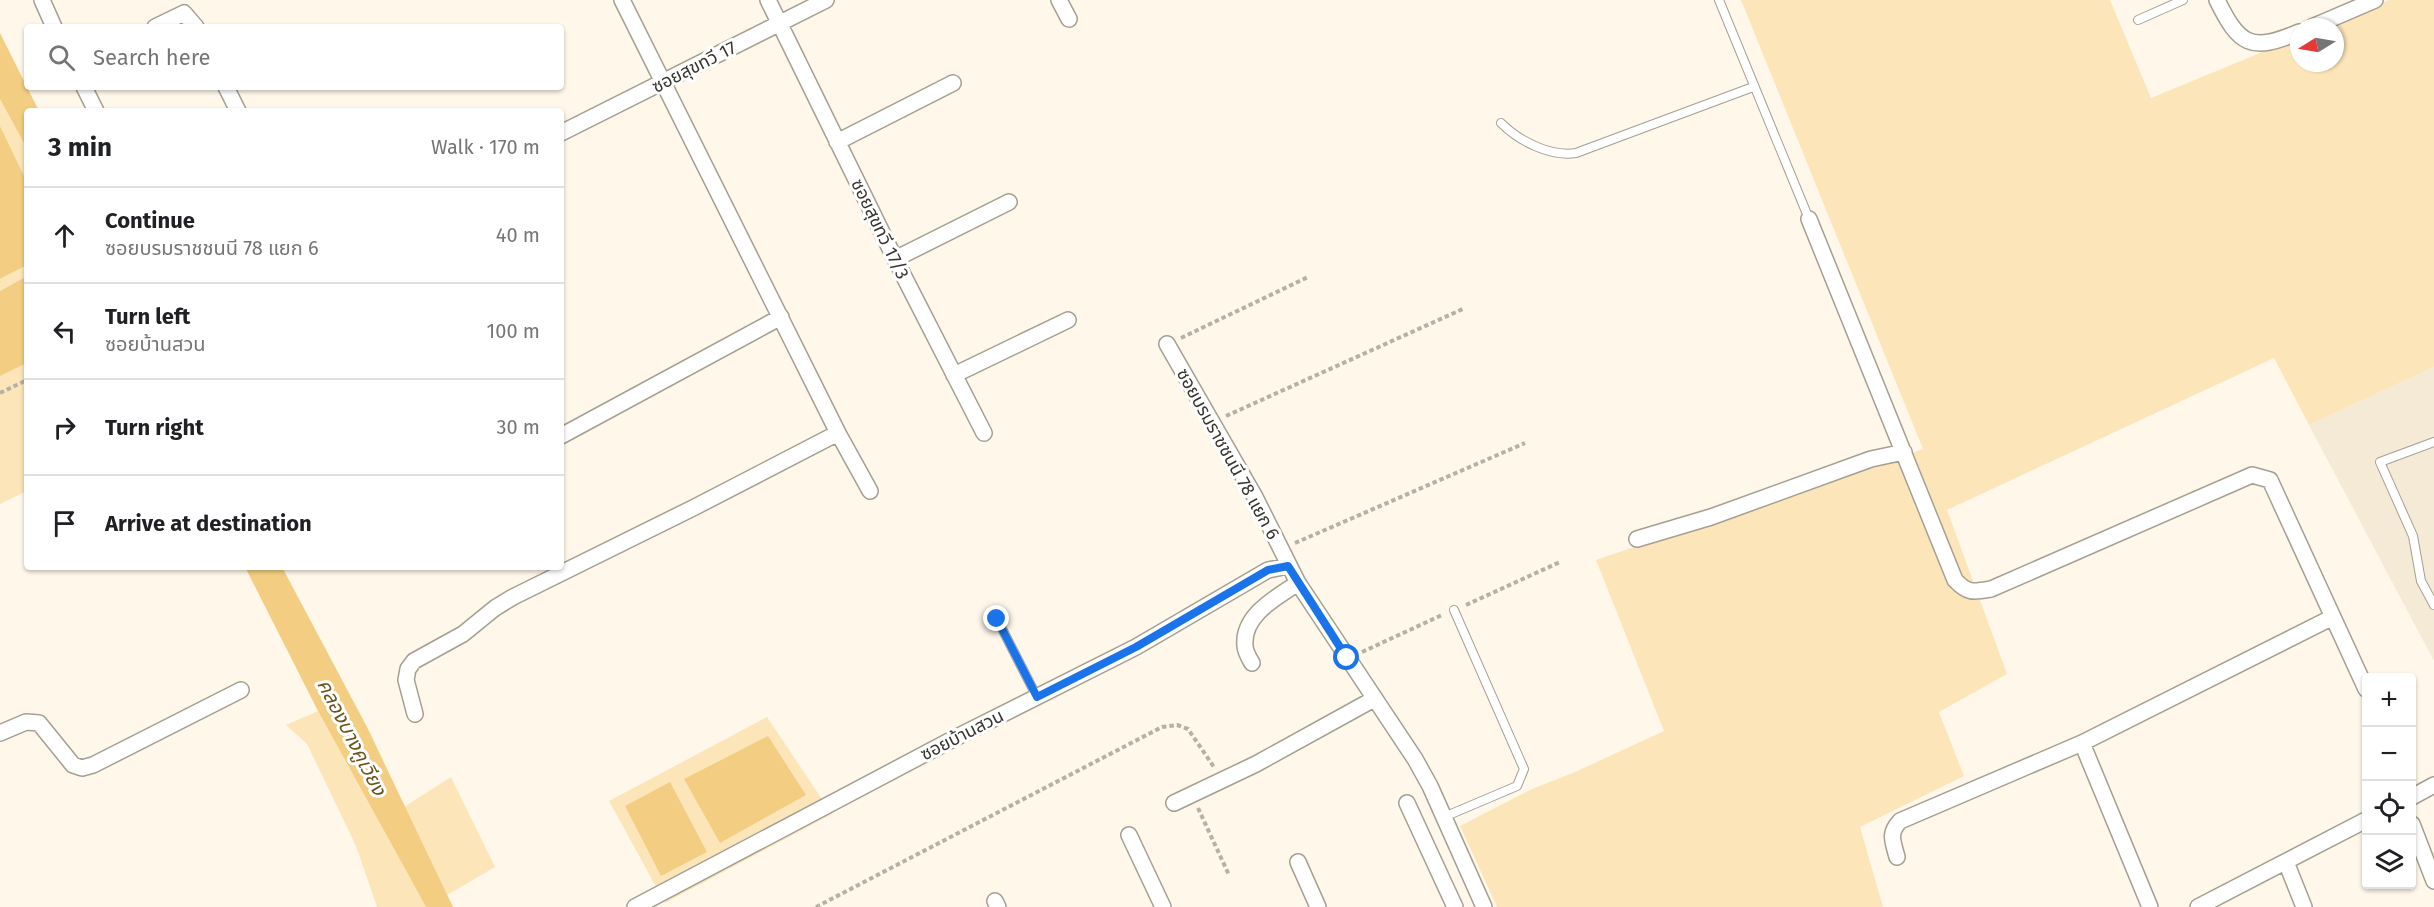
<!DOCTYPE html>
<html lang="en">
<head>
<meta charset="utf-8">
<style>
  body { margin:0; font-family:"Fira Sans","Noto Sans Thai",sans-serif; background:#f6f6f6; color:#202124 }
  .controls { position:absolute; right:18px; bottom:18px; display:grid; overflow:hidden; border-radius:6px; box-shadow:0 2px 4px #0004 }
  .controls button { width:54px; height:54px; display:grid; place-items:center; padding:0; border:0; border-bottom:2px solid #e0e0e0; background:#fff; color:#202124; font:30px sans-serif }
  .compass { position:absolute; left:2290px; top:18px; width:54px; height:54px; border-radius:50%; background:#fff; box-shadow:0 2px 4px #0004; rotate:259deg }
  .stop { position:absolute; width:18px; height:18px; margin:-14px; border:4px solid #1a73e8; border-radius:50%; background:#fff }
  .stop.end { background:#1a73e8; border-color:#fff; box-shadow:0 2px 6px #0008 }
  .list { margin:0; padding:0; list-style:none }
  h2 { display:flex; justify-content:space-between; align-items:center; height:78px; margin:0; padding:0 24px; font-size:26px }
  h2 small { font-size:20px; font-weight:400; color:#757577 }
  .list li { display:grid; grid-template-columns:39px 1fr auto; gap:18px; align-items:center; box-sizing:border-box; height:96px; padding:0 24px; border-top:2px solid #e0e0e0 }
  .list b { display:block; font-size:22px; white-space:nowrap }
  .list p { margin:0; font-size:20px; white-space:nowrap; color:#757577 }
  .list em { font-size:20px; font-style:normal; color:#757577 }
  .icon { flex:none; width:33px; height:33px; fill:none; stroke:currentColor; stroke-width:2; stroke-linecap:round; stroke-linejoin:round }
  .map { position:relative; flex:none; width:2434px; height:907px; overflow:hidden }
  .search { position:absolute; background:#fff; box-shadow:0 2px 4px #0004; left:24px; top:24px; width:540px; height:66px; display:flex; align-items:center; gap:15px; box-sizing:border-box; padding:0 21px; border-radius:6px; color:#757577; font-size:22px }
  .panel { position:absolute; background:#fff; box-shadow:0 2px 4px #0004; left:24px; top:108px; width:540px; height:462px; border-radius:6px }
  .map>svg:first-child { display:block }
  .built { fill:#f4ead6 }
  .green { fill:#fce6b9 }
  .water { fill:#f3ce82 }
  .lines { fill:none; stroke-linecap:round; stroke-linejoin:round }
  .lane-casing { stroke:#a59f93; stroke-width:10 }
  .street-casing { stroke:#a59f93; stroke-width:18 }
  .path { stroke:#b6b1a7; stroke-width:4; stroke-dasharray:4.5 3; stroke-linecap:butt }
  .lane { stroke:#fff; stroke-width:8 }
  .street { stroke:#fff; stroke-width:15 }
  .route { stroke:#1a73e8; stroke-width:8 }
  .labels { text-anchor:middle; stroke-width:6; stroke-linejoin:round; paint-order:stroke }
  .street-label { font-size:18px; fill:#36342f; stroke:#fff }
  .water-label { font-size:20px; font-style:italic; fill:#6c531a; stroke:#fff }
</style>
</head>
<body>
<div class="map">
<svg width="2434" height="907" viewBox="0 0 2434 907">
  <rect width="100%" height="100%" fill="#fef7ea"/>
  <path class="built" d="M2434,367V661L2309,425Z"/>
  <path class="green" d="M1741,0H2110L2151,98L2299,37V63H2335V27H2323L2389,0H2434V367L2309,425L2274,358L1947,510L2007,674L1939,712L1964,776L1860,827L1883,907H1497L1460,826L1532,789L1575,772L1664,731L1596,560L1923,449Z
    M0,99L27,149V182L0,126Z
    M27,265V276L0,291V279Z
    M27,363V491L0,504V376Z
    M318,711L426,907H377L356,846L307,744L286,725Z
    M767,717L832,814L665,903L609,801Z
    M451,777L495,867L447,895L404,807Z"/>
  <path class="water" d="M0,33L39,111H27V149L0,99Z
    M0,126L27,182V265L0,279Z
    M27,276V363L0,376V291Z
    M245,567H282L367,727L453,907H426L318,711Z
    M768,736L806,795L720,843L684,779Z
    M670,782L707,852L661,876L625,806Z"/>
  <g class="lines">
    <defs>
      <path id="lane" d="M1719,0L1809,219
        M2138,20L2183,0
        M1501,123C1519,141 1550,157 1576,153L1753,87
        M2434,442L2380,462L2413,536L2421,581L2434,605
        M997,619L1037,697
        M1444,817L1517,786L1524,769L1454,610"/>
      <path id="street" d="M42,0L54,27
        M622,0L838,433L870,491
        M768,0L895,259L984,433
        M1059,0L1069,19
        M2217,0C2239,45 2251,53 2299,32
        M155,27L184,13L196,27
        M2312,27L2375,0
        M84,87L96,111
        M226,87L238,111
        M561,133L826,0
        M837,142L953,83
        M1809,219L1955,580C1968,594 1974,592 1991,589L2252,475L2270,480L2366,689
        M895,259L1009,202
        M1167,344L1255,497L1298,583L1415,759L1430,786L1484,907
        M954,375L1068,320
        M561,436L781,317
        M1637,539L1711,517L1871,459L1904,452
        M1252,663C1249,658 1245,651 1245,646C1242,615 1277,597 1298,583
        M415,714L406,680L408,669L414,661L463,634L495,608L513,597L693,508L838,433
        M0,733L26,722L39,723L73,765L82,768L93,765L241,690
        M2082,743L2150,907
        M2412,797L2434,785
        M1174,803L1256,764L1374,699
        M1407,803L1455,907
        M2412,824L2434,881
        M1129,835L1163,907
        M1897,857C1893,841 1888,834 1900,821L2082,743L2333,617
        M1298,862L1318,907
        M2286,862L2304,907
        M995,901L998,907
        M635,907L953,739L1136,647L1268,570L1288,566
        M2198,907L2366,820"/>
    </defs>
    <use href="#lane" class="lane-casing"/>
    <use href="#street" class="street-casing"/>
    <path class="path" d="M1181,338L1308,277
      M0,393L27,380
      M1226,416L1465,308
      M1295,543L1525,443
      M1466,605L1560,562
      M1362,652L1442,615
      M1198,808L1229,875
      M816,907L1162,727L1177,725L1188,729L1214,767"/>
    <use href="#lane" class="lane"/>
    <use href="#street" class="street"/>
  </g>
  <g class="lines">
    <path class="route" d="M997,619L1037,697L1136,647L1268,570L1288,566L1347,658"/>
  </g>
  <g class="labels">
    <g class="street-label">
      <text transform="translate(694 67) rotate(-27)" y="6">ซอยสุขทวี 17</text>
      <text transform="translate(880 229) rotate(64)" y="6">ซอยสุขทวี 17/3</text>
      <text transform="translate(1228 454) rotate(61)" y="6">ซอยบรมราชชนนี 78 แยก 6</text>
      <text transform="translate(962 735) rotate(-27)" y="6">ซอยบ้านสวน</text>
    </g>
    <g class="water-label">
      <text transform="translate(352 737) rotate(63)" y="7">คลองบางคูเวียง</text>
    </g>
  </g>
</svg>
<div class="controls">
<button>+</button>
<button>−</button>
<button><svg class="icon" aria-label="locate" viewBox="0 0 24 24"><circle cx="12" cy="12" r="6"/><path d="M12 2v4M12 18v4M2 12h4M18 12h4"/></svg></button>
<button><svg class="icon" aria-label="layers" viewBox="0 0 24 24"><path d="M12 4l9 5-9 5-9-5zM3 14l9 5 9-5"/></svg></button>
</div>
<svg class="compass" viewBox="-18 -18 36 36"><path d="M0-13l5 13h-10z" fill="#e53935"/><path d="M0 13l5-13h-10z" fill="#757577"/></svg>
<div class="stop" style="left:1347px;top:658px"></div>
<div class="stop end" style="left:997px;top:619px"></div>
<div class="search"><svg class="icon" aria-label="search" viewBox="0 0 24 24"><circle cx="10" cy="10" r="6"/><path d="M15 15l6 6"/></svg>Search here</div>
<section class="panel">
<h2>3 min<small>Walk · 170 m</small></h2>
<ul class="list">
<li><svg class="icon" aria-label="ahead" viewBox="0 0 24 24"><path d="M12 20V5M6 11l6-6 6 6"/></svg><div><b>Continue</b><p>ซอยบรมราชชนนี 78 แยก 6</p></div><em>40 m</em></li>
<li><svg class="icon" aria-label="left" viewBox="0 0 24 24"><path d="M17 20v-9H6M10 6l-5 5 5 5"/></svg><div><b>Turn left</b><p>ซอยบ้านสวน</p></div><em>100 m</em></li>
<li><svg class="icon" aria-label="right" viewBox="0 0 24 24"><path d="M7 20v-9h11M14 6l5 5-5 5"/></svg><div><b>Turn right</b></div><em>30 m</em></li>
<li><svg class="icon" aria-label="arrive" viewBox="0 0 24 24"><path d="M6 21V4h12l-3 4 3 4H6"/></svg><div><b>Arrive at destination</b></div></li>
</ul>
</section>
</div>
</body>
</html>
